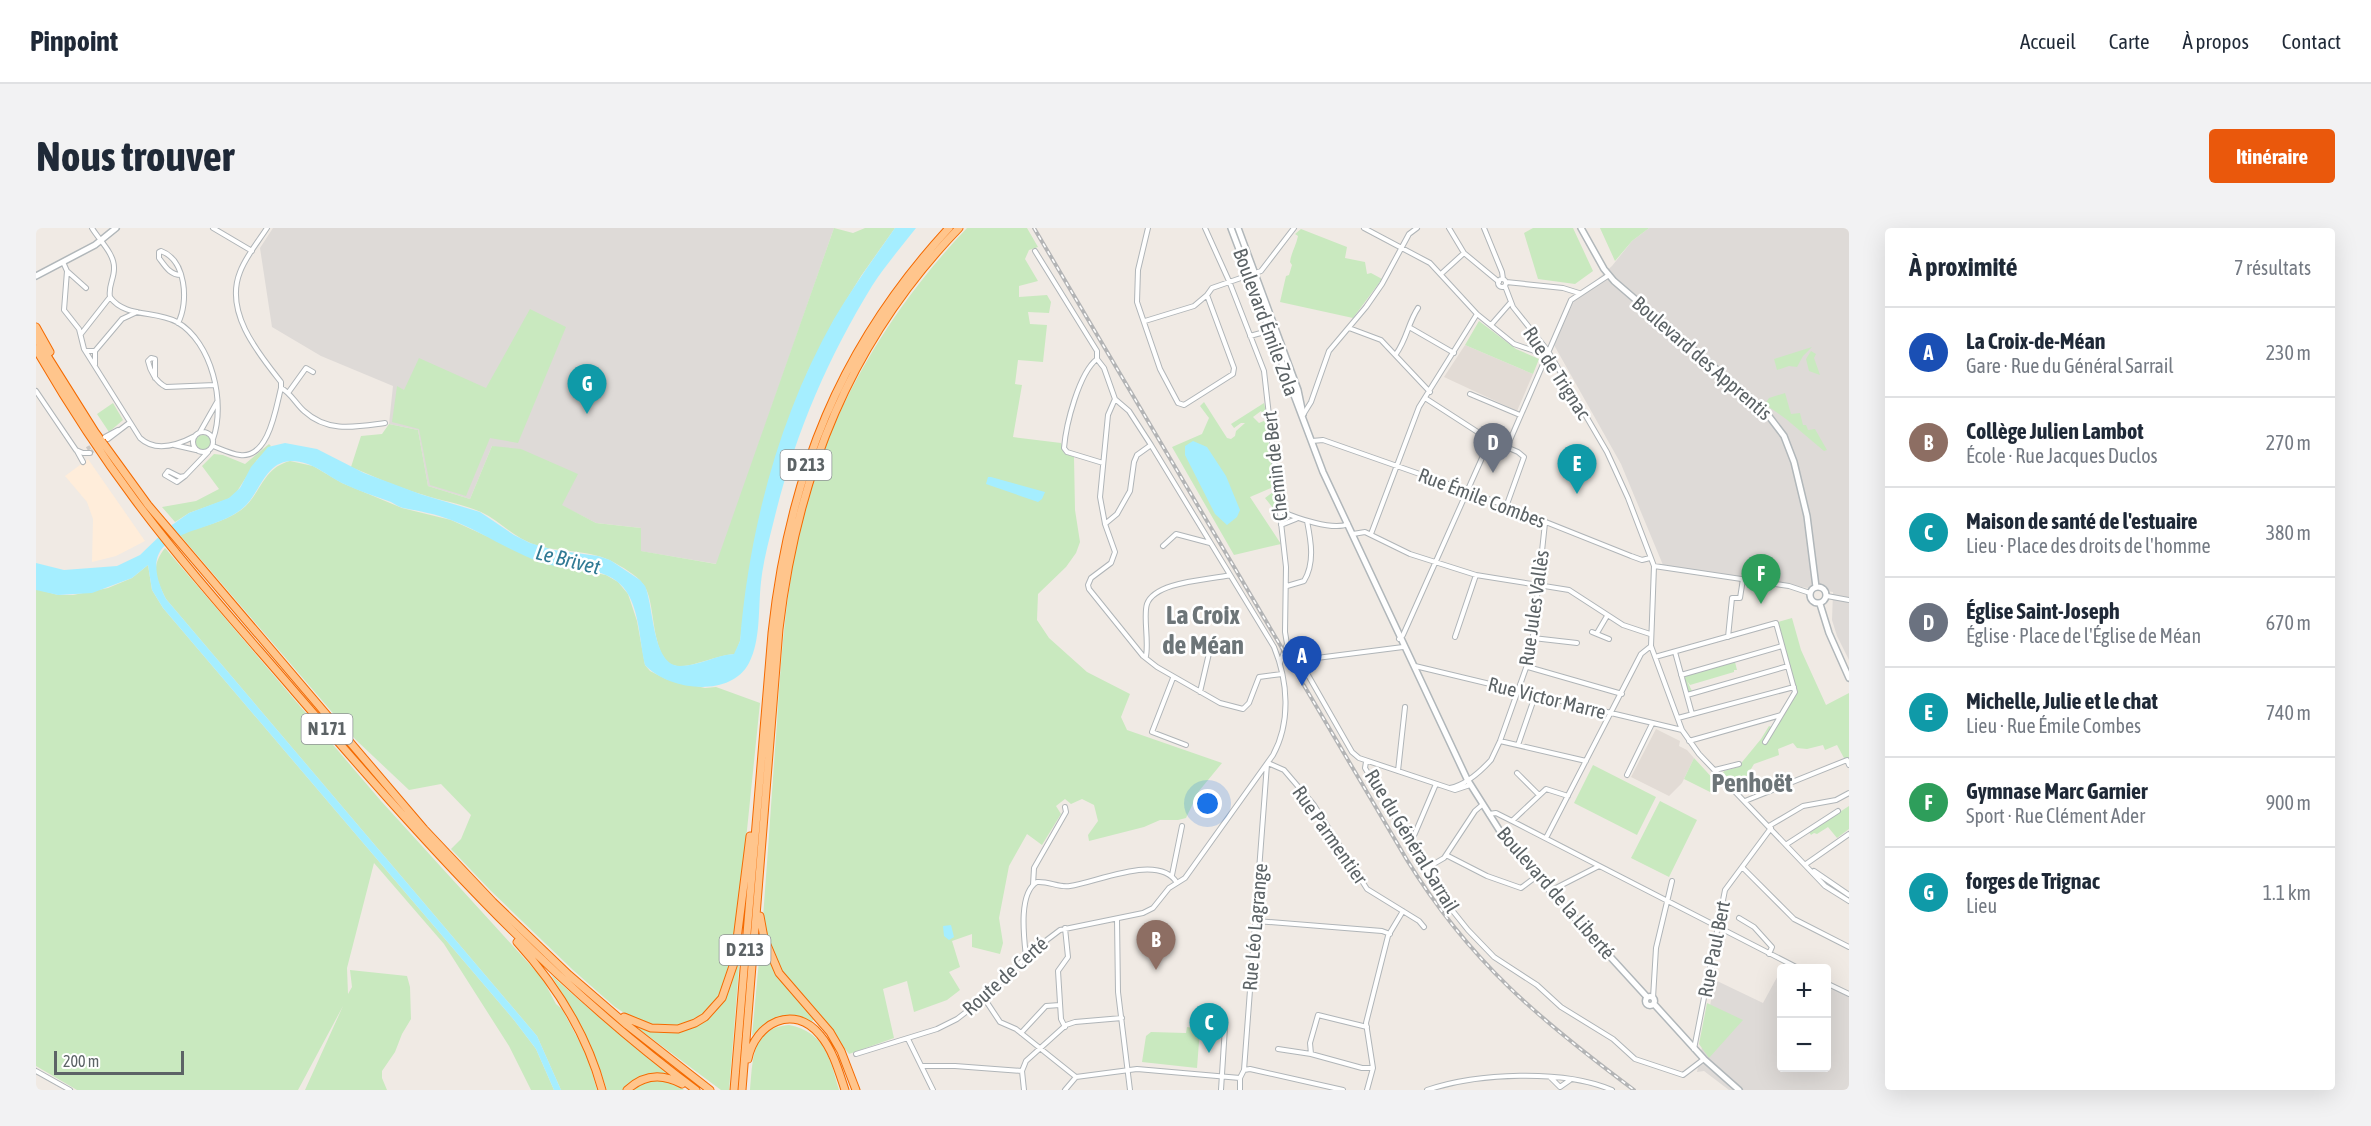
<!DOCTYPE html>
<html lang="fr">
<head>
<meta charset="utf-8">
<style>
  body { margin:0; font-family:"Asap Condensed",sans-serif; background:#f2f2f3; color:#1f2937 }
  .controls { position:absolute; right:18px; bottom:18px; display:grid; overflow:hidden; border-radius:6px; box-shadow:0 6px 24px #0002 }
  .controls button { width:54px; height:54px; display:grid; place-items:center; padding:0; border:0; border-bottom:2px solid #e0e1e3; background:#fff; color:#1f2937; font:30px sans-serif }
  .scale { position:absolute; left:18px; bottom:15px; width:130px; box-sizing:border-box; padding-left:6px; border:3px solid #5c6366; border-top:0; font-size:16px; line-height:21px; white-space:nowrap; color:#5c6366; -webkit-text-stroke:4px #fff; paint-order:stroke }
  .you { position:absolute; left:1172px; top:576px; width:21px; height:21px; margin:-15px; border:4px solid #fff; border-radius:50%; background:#1a73e8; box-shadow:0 0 0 9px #1a73e833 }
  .badge { display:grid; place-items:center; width:39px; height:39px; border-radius:50%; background:#ea580c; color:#fff; font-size:20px; font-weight:700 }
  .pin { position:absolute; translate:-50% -50px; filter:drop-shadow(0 2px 3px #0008) }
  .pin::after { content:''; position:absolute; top:32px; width:21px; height:18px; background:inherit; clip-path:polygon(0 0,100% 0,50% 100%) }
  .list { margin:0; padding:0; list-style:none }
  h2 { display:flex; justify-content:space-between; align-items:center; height:78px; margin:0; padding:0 24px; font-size:26px }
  h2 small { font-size:20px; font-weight:400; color:#747a83 }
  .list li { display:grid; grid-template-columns:39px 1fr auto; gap:18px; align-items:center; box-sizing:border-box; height:90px; padding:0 24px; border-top:2px solid #e0e1e3 }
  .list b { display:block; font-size:22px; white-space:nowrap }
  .list p { margin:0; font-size:20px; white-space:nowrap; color:#747a83 }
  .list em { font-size:20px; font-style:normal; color:#747a83 }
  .map { position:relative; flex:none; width:1813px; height:862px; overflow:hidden; border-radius:6px }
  header { display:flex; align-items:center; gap:36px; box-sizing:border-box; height:84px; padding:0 30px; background:#fff; border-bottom:2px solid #e0e1e3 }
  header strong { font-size:28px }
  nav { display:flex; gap:33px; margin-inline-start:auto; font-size:21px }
  .intro { display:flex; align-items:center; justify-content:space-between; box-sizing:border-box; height:144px; padding:0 36px }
  h1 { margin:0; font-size:42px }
  .button { padding:15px 27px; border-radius:6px; background:#ea580c; color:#fff; font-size:21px; font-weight:700 }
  main { display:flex; gap:36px; padding:0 36px }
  aside { flex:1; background:#fff; border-radius:6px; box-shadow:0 6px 24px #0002 }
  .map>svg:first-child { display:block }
  .commercial { fill:#ffedda }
  .industrial { fill:#dedad7 }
  .education { fill:#e2dbd5 }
  .green { fill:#c9e9bf }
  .water { fill:#a5eeff }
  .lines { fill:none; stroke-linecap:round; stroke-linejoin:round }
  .street-tunnel { stroke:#cbc8c4; stroke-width:4; stroke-dasharray:4 2; stroke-linecap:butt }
  .street-casing { stroke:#b0b5b8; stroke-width:6 }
  .secondary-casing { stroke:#b1b7ba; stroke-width:8 }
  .highway-casing { stroke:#f46a00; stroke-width:9 }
  .street { stroke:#fff; stroke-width:4 }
  .secondary { stroke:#fff; stroke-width:5 }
  .highway { stroke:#ffc58c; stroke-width:7 }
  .rail-casing { stroke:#b3b4b5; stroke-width:4 }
  .rail { stroke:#fff; stroke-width:1.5; stroke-dasharray:4.5; stroke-linecap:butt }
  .labels { text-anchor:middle; stroke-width:5; stroke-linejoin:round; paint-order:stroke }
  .shield { fill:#fff; stroke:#8d9294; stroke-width:1.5 }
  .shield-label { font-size:18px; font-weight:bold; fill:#5c6366 }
  .street-label { font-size:20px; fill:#5c6366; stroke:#fff }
  .water-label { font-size:21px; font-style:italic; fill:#307a94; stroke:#fff }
  .district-label { font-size:26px; font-weight:bold; fill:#6d7578; stroke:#fff }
</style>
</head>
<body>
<header>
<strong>Pinpoint</strong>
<nav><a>Accueil</a><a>Carte</a><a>À propos</a><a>Contact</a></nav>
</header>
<div class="intro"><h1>Nous trouver</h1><a class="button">Itinéraire</a></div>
<main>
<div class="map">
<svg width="1813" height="862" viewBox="0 0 1813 862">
  <rect width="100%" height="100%" fill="#f0eae4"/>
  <path class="commercial" d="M52,231L109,313L80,328L56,334L57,291L51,274L29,248Z"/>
  <path class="industrial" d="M237,0H798L681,336L604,323L605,300L560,295L525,277L541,246L456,218L434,271L392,258L382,202L353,196L357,158L285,128L236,99L224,20Z
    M1613,0H1813V432L1801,408L1796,392L1797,364L1627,337L1585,236L1518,117L1539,71L1576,38L1596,13Z
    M1745,742L1746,840H1790L1791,757L1813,769V862H1693L1668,843L1661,844L1679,752L1727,775Z"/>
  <path class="education" d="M1429,117L1497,146L1481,183L1408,149Z
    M1620,501L1644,513L1643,518L1651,522L1658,530L1646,555L1633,568L1595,549Z"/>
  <path class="green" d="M798,0L817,5L829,0H859L825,48L798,92L771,145L717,322L704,413L699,426C681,427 655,440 641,438C615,434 620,380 610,361C604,349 591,342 579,335C555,321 525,325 500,317C478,310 464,293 445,284C427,276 406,273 388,267C363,260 339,249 315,239L325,208L346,206L353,196L382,202L392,258L434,271L456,218L485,221L542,246L526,277L560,295L605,300V323L680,336Z
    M931,0H991L1002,19L993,22L989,31L1002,53L983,58V69L1011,67L1015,74L1013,85L992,84L994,96L1011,97L1007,134L982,132L979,156L986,157L977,209L1025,215L1028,225L1038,229L1039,282L1044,314L1040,325L1030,339L1002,366L1001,392L1013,410L1051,444L1094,466L1085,489L1091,502L1186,535L1163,563L1150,590L1142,592H1124L1108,599L1053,613L1052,607L1062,593L1058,577L1046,571L1035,576L1029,571L1020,578L1025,586L1006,617L991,606L973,638L963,690L967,715L964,726L936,719V706L916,713L924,739L913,744L924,762L911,772L878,784L871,753L847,761L858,810L813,826L783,787L775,794C750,783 734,788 716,808L724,721L728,716L727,690C732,625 736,560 741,495C746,414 752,332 777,254C808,157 862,73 931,0Z
    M1497,0H1537L1557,43L1539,56L1502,51L1488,5Z
    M1564,0H1613L1596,13L1579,33Z
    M1265,1L1311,19L1309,30L1329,34L1331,46L1335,45L1346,51L1317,90L1244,74L1250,48L1253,47L1256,37L1254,34C1255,25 1260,18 1262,8L1259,6Z
    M494,81L530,99L482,215L454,210L430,268L394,257L383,201L356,194L361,158L368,162L383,130L450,160Z
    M1443,93L1480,121L1503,131L1497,146L1429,117Z
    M1776,119L1767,128L1761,139L1753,138L1741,142L1738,131Z
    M1775,123L1780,126L1778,130L1784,147L1773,143L1770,131Z
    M1749,165L1755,186L1764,185L1767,197H1770L1772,202L1779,201L1791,222L1788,223L1750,191L1729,176L1733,170Z
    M1168,174L1191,210L1195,211L1199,208L1200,203L1209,195H1205L1198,200L1195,196L1228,175L1230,184L1227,186L1225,183L1217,189L1223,195L1230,192L1241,285L1229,270L1237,264L1235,260L1214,269L1245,316L1198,327L1136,219L1166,206L1173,190L1164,178Z
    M77,175L87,192L73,204L61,186Z
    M159 215a8 8 0 1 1 16 0a8 8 0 1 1-16 0Z
    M233,216L235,218L221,232L200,265L192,271L153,285L139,294L126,279L160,273L183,261L166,238L178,226L187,227L209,236Z
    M254,233L277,238L306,255L366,280L415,292L512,336L570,347L582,354L592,366L601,393L609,437L614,443L630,451L669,460L680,459L724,475L702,690H707L693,862H685L603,801L599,792L579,779L537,742L455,663L415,621L425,611L435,587L405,556L373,562L320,512L143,306C163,299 187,295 205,282C225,267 226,240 254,233Z
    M129,320L345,573L506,750L520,776L526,781L551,828L561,862H525L501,808L130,371C120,350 114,339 129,320Z
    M112,337L116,362L127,380L478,792L500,821L518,862H495L473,818L408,716L338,635L311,740L312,766L316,759L314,742L371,748L374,759L375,791L366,806L359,824L346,843V850L351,862H269L307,778L262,862H41L0,838V361L22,367H37L72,360L96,350Z
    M1756,390L1765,422L1790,477L1813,465V533L1808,530L1801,517L1789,522L1787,517L1771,521L1761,520L1757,515L1742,521L1743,527L1718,536L1703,561L1687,545L1688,543L1702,539L1725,511L1733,498L1736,499L1727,514L1728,515L1760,465L1742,394Z
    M1699,434L1701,442H1698V444L1654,457L1651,453L1656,463L1652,464L1648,448Z
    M1658,530L1681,555L1676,565L1648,551Z
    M1557,537L1620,569L1601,607L1538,575Z
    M1624,573L1661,592L1633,649L1595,630Z
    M1813,578V601L1801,610L1792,599L1781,606L1778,605L1775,607L1773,604Z
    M515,747C551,779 587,810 625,840C634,847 638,855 648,862H571C558,820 538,784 515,747Z
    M1671,775L1707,792L1673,830L1663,816Z
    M753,797C789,804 794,831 803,862H714C717,832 715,800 753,797Z
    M1151,799L1164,801L1161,840L1106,834L1110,808L1115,804L1150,805Z"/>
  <path class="water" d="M859,0H880C865,19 849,38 836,58C791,131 758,209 738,292C733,312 727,334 725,354C722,380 725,412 713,435C694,471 632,462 609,437C603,413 604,374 584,356C566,339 541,343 519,338C482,330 450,305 415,292C400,286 383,283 367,280C363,279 359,276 355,274C339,268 323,263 308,256C291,248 275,232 254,233C228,235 224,266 207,280C172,310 93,297 130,371L501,808L525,862H518L500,821L478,792L127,380L116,362L112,337L96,350L56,365L22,367L0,362V335L28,342L81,338L104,327L133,299L153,285L193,270L204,260L215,239L232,219L249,215L281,221L328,245L384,266L444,284L478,307L494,315L518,322L562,328L574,332L604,352L609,358C618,378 616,438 644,438C662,438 680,427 698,426L704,413C713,302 743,188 798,91C817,59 838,30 859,0Z
    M1157,213L1171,219L1190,248L1204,282L1201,289L1191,297L1179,286L1149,227V218Z
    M952,249H955L1009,264L1006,271L1002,274L950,256Z
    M915,697L918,709L913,712L908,708L907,698Z"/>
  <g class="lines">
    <path class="street-tunnel" d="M51,221L59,216
      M54,225L72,211"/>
    <defs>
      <path id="street" d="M56,0C63,12 79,26 78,41C78,51 72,58 74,69
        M177,0L216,23
        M231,0C222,14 210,28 204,44C188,84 222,125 245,154V160C254,164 260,176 268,183C292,205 319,199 349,195
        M1112,0L1102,42L1101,74L1124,141L1142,175L1148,177L1197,146L1198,140L1171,67L1176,60L1225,43L1258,0
        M1169,0L1193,53L1228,143L1250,339L1249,404L1251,416
        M1328,0L1394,35L1441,86L1478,116L1510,127
        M1413,0L1428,25L1463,54
        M1448,0L1466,44L1467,51
        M27,34L31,43L50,60
        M31,43L28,82L43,101L48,121L104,210C120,225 142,217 159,208
        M1405,46L1428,25
        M1462 55a4 4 0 1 1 8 0a4 4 0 1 1-8 0Z
        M1470,54L1527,60L1543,65
        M1469,58L1477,79L1512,123L1571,224L1592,270L1618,338L1615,418L1646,502L1663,526L1789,658L1813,673
        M74,69C89,90 119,82 141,94C176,114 190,175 177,211
        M1109,93L1158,78L1171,67
        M142,95C153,74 150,32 125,23L123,24V30C129,38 134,47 145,47
        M1455,97L1475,74
        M1373,99L1418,125
        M1313,100L1345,112L1394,164
        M45,106L74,69
        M1214,108L1232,103
        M50,123H59L86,91L101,84
        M1360,126C1371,111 1372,95 1382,80
        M1061,131C1043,145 1030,196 1028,220L1031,224L1067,235
        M59,137V123
        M119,150V131L115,130L112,133C114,143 120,154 130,159L179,157
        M0,163L40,222L47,225
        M252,165L270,140L277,144
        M1434,166L1484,187
        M1389,170L1454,212
        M1079,171L1072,187L1064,269L1069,296L1079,324L1075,335L1055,350L1052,357L1053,361L1107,428L1121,439L1184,475L1207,481L1213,475L1223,449L1246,446
        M1267,187L1275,174L1293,123L1330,79L1346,56L1373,6L1381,0
        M157 214a10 10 0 1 1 20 0a10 10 0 1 1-20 0Z
        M164,204L181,174
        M69,209L82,202
        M72,211L93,195
        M1276,213L1287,212L1432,263L1595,328L1606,332L1614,330
        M138,217L160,222
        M177,218C185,221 195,226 204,227C233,231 240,179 245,160
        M1471,219L1535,72L1573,47
        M41,223L47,234
        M47,225H54
        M149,248L141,254L129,247L132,243L144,249L149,248L172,224
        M1245,283C1260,290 1297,303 1312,296
        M1069,296L1081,286L1094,263L1098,234L1101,227L1115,217
        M1245,297L1260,291
        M1317,306L1329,304L1374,326L1440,347L1533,362L1587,397L1614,406
        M1335,306L1383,179L1441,86
        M1127,318L1140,306L1174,315
        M1618,338L1753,358L1774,365
        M1251,358L1268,353C1279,335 1275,313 1271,293
        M1791,368L1813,372
        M1556,404L1573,411
        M1561,405L1571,388
        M1419,409L1440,347
        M1692,409L1696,370H1704L1707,351
        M1497,410L1541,415
        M1363,411L1367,407L1454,212L1482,224L1488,229L1470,279
        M1251,416L1258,419L1268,440L1316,524L1323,530L1419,562L1434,557
        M1639,424L1656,486
        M1110,428C1113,413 1107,388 1111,376C1119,353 1174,352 1194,347
        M1619,429L1740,395L1759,464L1729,514
        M1265,432L1367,419
        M1244,435L1251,416
        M1379,438L1646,502
        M1492,439L1586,466
        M1645,447L1746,418
        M1137,450L1116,504L1150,517
        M1164,464L1174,421
        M1651,467L1752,438
        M1642,490L1758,459
        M1464,513L1550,533
        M1653,513L1745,487
        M1482,517L1499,468
        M1330,534L1329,540L1408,672L1432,702L1458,729L1501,757L1525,779L1577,811L1599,831L1647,847L1668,831
        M1232,535L1248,542L1278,577L1331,661L1383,693L1388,699
        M1679,542L1703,536
        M1362,543L1369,479
        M1481,545L1503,567
        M1591,547L1616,496
        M1414,560C1429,557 1445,543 1455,532L1464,513L1495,426L1509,295
        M1709,573L1811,532L1813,537
        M1453,586L1460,585L1476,593L1762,740
        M1476,593L1510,561L1532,568
        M1733,598L1767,578L1800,572L1813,565
        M1510,610L1605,426L1615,418
        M1373,614L1377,610L1400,556
        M1751,616L1802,583
        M1410,627L1451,648L1485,660L1501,648
        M1770,636L1813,606
        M1706,639L1758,691L1813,719
        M1389,641L1408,630L1439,583L1446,577
        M1778,643L1813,667
        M1136,647L1146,598
        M997,657L998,640L1030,584L1029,579
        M1514,663L1563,638
        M1703,690L1718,699L1736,719L1733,726
        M1081,691L1082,764L1094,862
        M1220,693L1346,703L1354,706
        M990,729C988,710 982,665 1001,654C1013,653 1023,660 1034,658C1062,654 1123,625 1141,655
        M1790,755L1813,766
        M948,770L964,794L980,801L1040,849L1101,841L1204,850
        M1617,770L1620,720L1636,653
        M1029,799L1025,791L1022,743L1032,729L1029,700
        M985,805L1010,778L1024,777
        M872,811L897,862
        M1242,821L1275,826L1326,840H1337
        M1658,821L1689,662L1735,600
        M820,826L901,801L921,791L948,770L999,721L1024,702L1107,685L1117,680L1133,660L1149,650L1237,527C1255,494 1252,453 1238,419L1115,217L1093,183L1079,171L1068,140L1061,131V123L999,23
        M1275,826L1274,815L1282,787L1331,799
        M886,838H919L986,843
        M1208,842L1214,841L1307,862
        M0,843L34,862
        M1514,849L1524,859L1534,852
        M988,862L986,843L990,833L1030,797L1039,794L1086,790
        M1029,862L1040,849
        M1185,862L1189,799
        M1204,862V850L1208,842L1231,536
        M1331,862L1337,840L1330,795L1352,708L1367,683
        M1391,862C1441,845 1527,841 1576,862"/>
      <path id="secondary" d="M1195,0L1287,244L1431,551L1474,619L1611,769
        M1202,0L1262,162L1267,186
        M1545,0L1568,41L1578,53L1729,183L1748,208L1758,234L1771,288L1780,359
        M0,48L59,17L80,0
        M1774 367a8 8 0 1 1 16 0a8 8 0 1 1-16 0Z
        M1784,376L1793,405L1813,450
        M1609.5 773a4.5 4.5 0 1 1 9 0a4.5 4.5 0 1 1-9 0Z
        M1618,776L1668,831L1703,862"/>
      <path id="highway" d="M0,99L14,124
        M0,110L59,204L112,277L388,601L457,674L533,747L591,797L674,862
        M0,121C30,173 63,224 99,272C149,339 205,401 259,464C384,609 505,747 660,862
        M724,688L728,710L743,745L794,804L805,823L820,862
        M481,714C520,757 551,806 566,862
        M588,789L615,800L642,801L659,795L669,789L686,770L698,735L714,608
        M712,831C719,795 758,775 784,807C797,822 803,844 809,862
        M591,862C608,846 626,845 646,856
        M698,862L736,405C753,247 804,118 913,0
        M706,862L743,401C761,247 814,113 923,0"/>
    </defs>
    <use href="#street" class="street-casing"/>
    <use href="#secondary" class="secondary-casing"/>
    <use href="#highway" class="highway-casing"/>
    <use href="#street" class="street"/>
    <use href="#secondary" class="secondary"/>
    <use href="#highway" class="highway"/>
    <defs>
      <path id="rail" d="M998,0L1371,632C1434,734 1503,791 1598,862"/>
    </defs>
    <use href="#rail" class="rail-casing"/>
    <use href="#rail" class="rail"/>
  </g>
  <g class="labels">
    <g class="shield">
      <rect x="744.5" y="222" width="51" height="30" rx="4.5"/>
      <rect x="265.5" y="486" width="51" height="30" rx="4.5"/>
      <rect x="683.5" y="707" width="51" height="30" rx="4.5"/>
    </g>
    <g class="shield-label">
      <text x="770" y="243">D 213</text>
      <text x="291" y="507">N 171</text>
      <text x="709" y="728">D 213</text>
    </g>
    <g class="street-label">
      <text transform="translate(1230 94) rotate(70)" y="7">Boulevard Émile Zola</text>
      <text transform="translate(1666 130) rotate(41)" y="7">Boulevard des Apprentis</text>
      <text transform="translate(1521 145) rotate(57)" y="7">Rue de Trignac</text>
      <text transform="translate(1239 238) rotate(-96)" y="7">Chemin de Bert</text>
      <text transform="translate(1446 270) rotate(21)" y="7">Rue Émile Combes</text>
      <text transform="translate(1498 380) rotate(-82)" y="7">Rue Jules Vallès</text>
      <text transform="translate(1511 470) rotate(14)" y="7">Rue Victor Marre</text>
      <text transform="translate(1294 607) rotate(55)" y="7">Rue Parmentier</text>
      <text transform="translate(1376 613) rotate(59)" y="7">Rue du Général Sarrail</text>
      <text transform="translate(1520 665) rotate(49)" y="7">Boulevard de la Liberté</text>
      <text transform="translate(1219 699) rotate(-85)" y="7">Rue Léo Lagrange</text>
      <text transform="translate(1678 721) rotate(-79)" y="7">Rue Paul Bert</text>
      <text transform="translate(969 748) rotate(-42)" y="7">Route de Certé</text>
    </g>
    <g class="water-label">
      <text transform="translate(532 332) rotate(14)" y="7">Le Brivet</text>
    </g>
    <g class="district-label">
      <text x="1167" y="396">La Croix<tspan x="1167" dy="30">de Méan</tspan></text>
      <text x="1716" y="564">Penhoët</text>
    </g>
  </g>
</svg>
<div class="controls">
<button>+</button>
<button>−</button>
</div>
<div class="scale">200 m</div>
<div class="you"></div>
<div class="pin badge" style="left:1266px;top:458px;background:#1a4fb4">A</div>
<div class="pin badge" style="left:1120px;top:742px;background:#8d6e63">B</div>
<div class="pin badge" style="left:1173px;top:825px;background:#0f9aa8">C</div>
<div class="pin badge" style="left:1457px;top:245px;background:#6b7280">D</div>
<div class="pin badge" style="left:1541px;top:266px;background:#0f9aa8">E</div>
<div class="pin badge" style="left:1725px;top:376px;background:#2e9e5b">F</div>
<div class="pin badge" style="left:551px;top:186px;background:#0f9aa8">G</div>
</div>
<aside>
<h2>À proximité<small>7 résultats</small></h2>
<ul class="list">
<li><span class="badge" style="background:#1a4fb4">A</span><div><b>La Croix-de-Méan</b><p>Gare · Rue du Général Sarrail</p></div><em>230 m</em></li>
<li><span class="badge" style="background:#8d6e63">B</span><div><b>Collège Julien Lambot</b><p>École · Rue Jacques Duclos</p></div><em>270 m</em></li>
<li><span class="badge" style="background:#0f9aa8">C</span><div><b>Maison de santé de l'estuaire</b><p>Lieu · Place des droits de l'homme</p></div><em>380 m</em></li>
<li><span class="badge" style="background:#6b7280">D</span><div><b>Église Saint-Joseph</b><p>Église · Place de l'Église de Méan</p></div><em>670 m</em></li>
<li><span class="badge" style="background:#0f9aa8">E</span><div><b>Michelle, Julie et le chat</b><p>Lieu · Rue Émile Combes</p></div><em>740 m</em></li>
<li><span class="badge" style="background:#2e9e5b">F</span><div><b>Gymnase Marc Garnier</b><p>Sport · Rue Clément Ader</p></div><em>900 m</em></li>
<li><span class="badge" style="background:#0f9aa8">G</span><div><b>forges de Trignac</b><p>Lieu</p></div><em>1.1 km</em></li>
</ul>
</aside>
</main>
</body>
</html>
